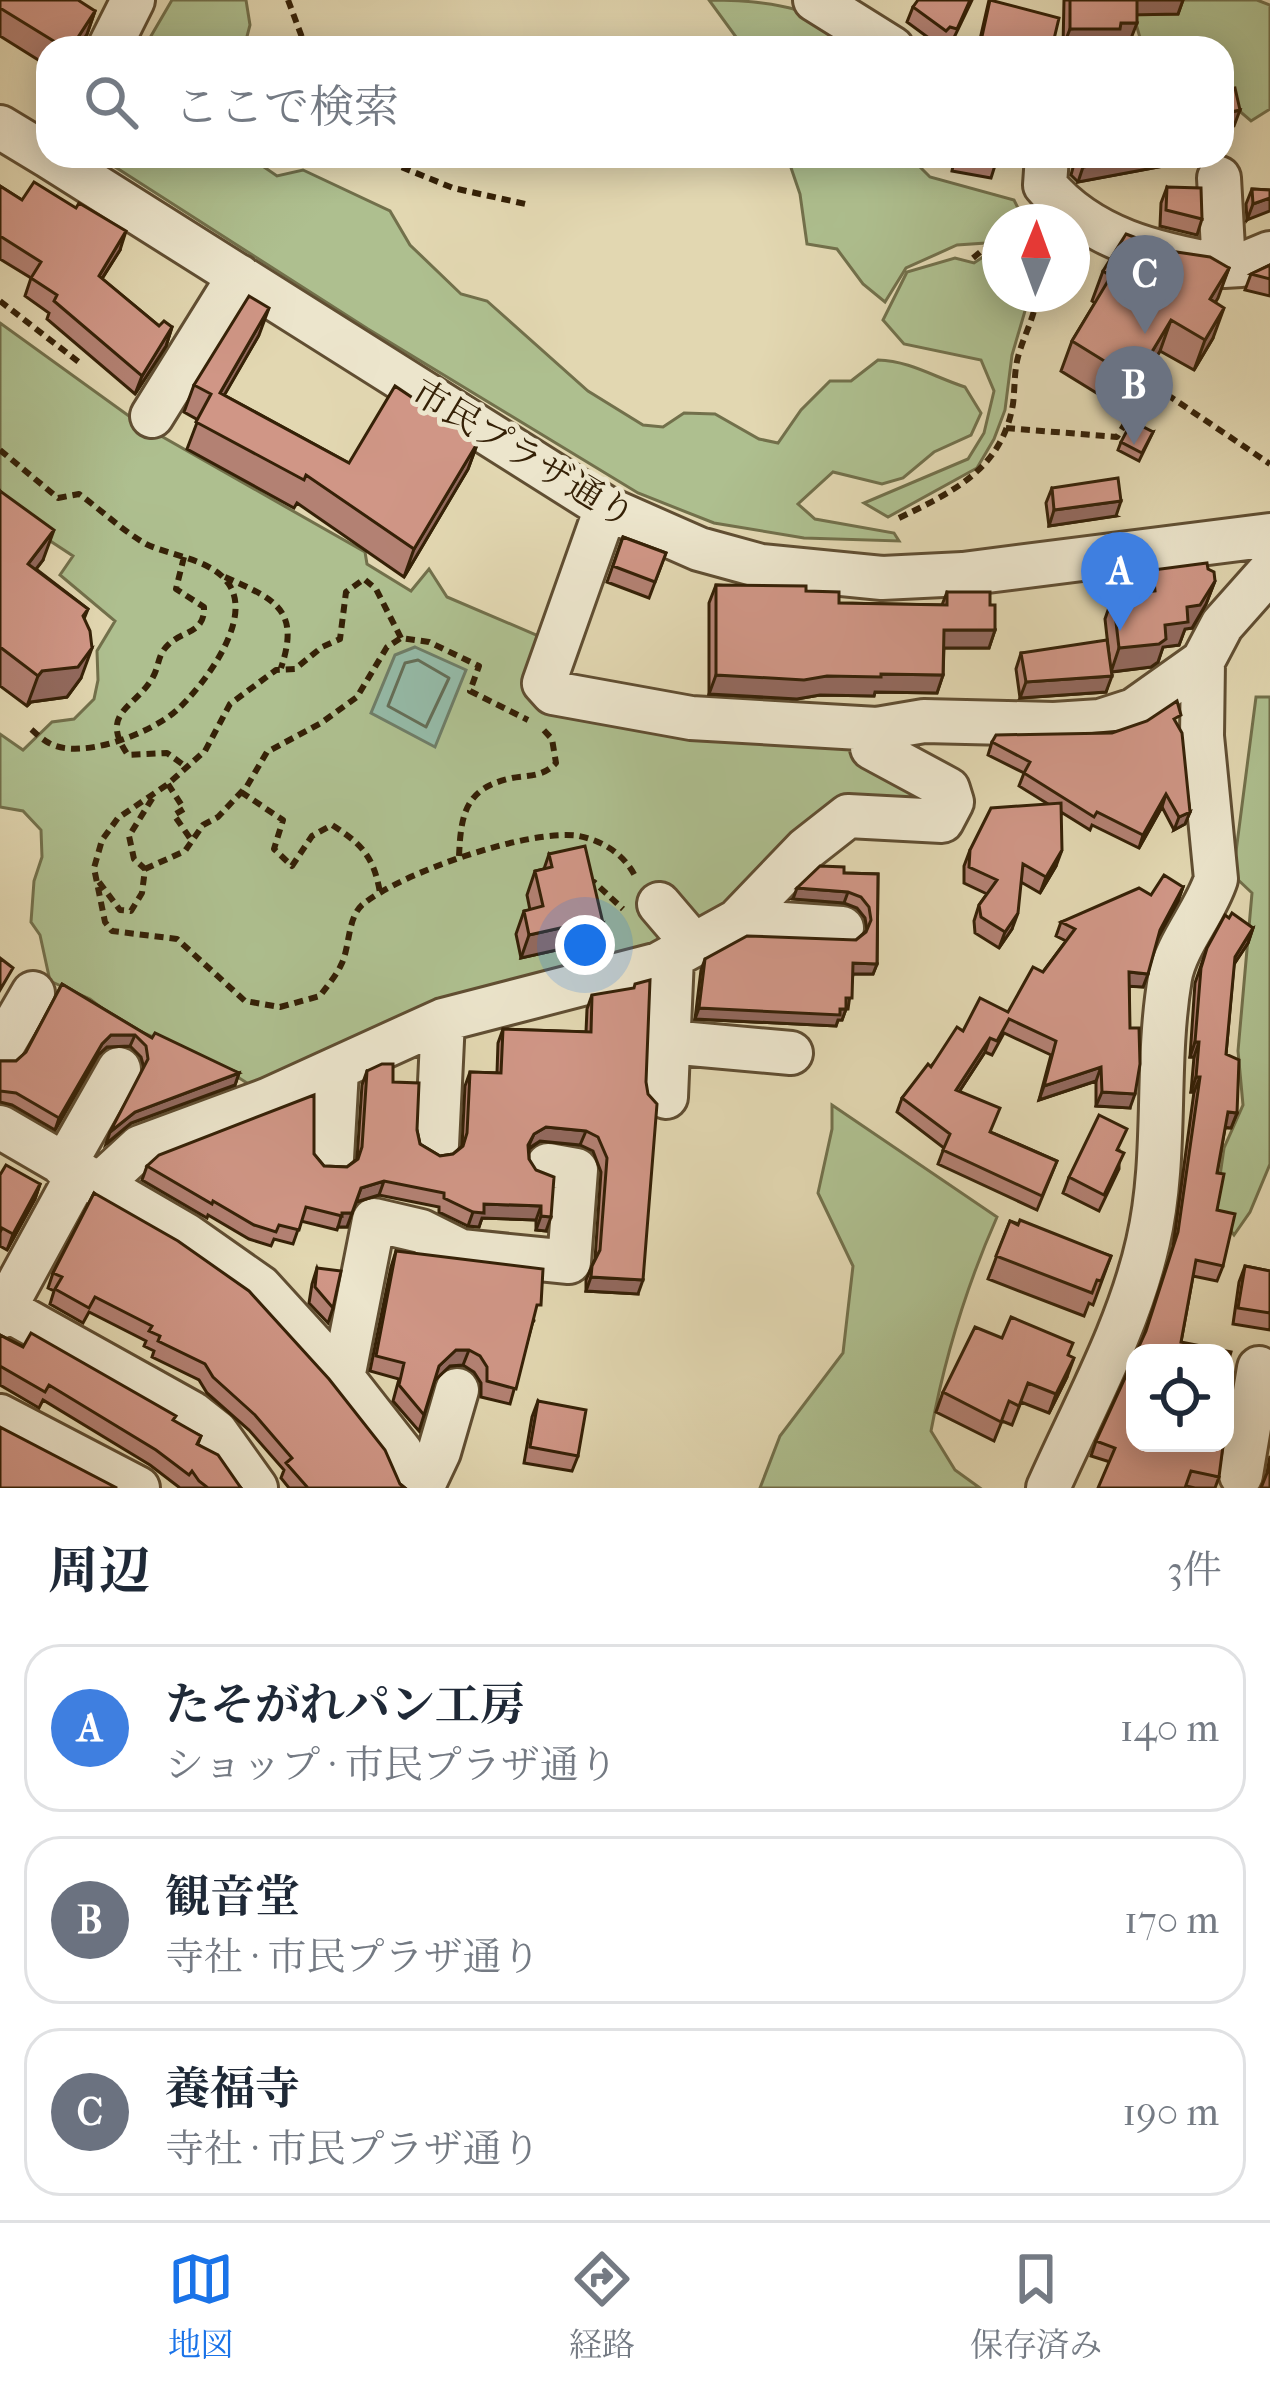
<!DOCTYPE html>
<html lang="ja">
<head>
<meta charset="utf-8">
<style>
  body { margin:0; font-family:"IM FELL French Canon","Noto Serif JP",serif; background:#f2f2f3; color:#1f2937 }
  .controls { position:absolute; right:36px; bottom:36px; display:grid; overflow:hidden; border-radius:24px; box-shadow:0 6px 30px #0003 }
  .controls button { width:108px; height:108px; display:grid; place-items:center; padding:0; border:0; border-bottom:3px solid #e0e1e3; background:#fff; color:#1f2937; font:60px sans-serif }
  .compass { position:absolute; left:982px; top:204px; width:108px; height:108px; border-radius:50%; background:#fff; box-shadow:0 6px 30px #0003; rotate:1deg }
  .you { position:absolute; left:585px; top:945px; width:42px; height:42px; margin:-30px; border:9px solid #fff; border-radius:50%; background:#1a73e8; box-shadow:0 0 0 18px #1a73e833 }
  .badge { display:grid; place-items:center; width:78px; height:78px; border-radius:50%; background:#1a73e8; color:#fff; font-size:39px; font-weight:700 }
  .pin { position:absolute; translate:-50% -99px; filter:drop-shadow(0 3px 6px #0008) }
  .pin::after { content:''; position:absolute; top:63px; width:42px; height:36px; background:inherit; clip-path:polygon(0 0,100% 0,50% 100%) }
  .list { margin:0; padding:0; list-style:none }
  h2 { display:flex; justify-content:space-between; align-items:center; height:156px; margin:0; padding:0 48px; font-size:51px }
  h2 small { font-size:39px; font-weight:400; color:#747a83 }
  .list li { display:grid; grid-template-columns:78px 1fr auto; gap:36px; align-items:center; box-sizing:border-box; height:168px; margin:0 24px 24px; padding:0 24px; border:3px solid #e0e1e3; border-radius:36px }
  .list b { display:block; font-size:45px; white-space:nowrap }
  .list p { margin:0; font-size:39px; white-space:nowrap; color:#747a83 }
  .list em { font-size:39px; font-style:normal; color:#747a83 }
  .icon { flex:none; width:66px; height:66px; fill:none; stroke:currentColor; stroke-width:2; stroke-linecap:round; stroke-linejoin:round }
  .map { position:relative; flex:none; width:1270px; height:1488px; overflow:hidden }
  .search { position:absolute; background:#fff; box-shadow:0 6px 30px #0003; left:36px; right:36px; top:36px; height:132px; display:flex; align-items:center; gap:30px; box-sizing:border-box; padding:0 42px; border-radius:36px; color:#747a83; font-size:45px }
  .sheet { height:732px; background:#fff }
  nav { display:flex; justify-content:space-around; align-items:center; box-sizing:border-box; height:168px; border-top:3px solid #e0e1e3; background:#fff; font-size:33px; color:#747a83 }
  nav a { display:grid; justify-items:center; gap:6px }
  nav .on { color:#1a73e8 }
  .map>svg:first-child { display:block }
  .green { fill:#aebf8f; stroke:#72704b; stroke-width:3 }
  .water { fill:#95baa7; stroke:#6f7d67; stroke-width:3 }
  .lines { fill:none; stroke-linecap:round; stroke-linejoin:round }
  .shore { stroke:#656e57; stroke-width:3 }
  .minor-casing { stroke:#604e32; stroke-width:48 }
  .path { stroke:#352107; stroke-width:6; stroke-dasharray:9 6; stroke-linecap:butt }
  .minor { stroke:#ece5cc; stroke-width:42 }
  .wall { fill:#b38173; stroke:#352107; stroke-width:3 }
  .shaded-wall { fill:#92695e; stroke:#352107; stroke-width:3 }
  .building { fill:#d09686; stroke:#352107; stroke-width:3 }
  .labels { text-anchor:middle; stroke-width:10; stroke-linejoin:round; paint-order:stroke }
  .street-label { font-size:36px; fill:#352107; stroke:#ece5cc }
</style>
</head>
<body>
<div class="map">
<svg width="1270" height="1488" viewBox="0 0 1270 1488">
  <rect width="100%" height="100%" fill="#e2d7b1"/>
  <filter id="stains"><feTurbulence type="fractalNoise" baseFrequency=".00167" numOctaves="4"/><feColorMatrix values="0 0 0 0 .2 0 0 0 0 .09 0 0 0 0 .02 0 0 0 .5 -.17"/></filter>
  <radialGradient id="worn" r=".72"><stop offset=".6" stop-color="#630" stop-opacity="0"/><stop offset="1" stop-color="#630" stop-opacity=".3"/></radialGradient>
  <path class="green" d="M172,0H246L250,25L244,48H144Z
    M709,0C781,0 815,10 876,48H744Z
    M1129,0H1257L1270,5V109L1251,121L1222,96V48H1143Z
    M98,156H248L277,176L303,170L390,211L410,245L461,294L487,301L588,391L643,425L663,427L684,413L715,414L759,439L778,443L801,410L830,381H851L878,360C910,361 934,377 965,387L981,413L971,435L934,452L903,478L882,484L833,472L798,504L815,519L894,533L899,541L804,538L714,523L638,493L368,329Z
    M787,156H909L930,177L1014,200L1025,222H1000V242L957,245L906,268L885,302L863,284L837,249L807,244L800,194Z
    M989,253H1000V294H1030L1012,355L1005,410L994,439L977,468L888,517L864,503L968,459L984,433L994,391L981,360L904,344L883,320L907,272L955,258L974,263Z
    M0,323L140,424L365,552L367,564L411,591L429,569L447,597L548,640L534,681L917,741L935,810L802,844L657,959L261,1092L222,1067L123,1024L90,999L50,981L40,935L31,922L34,881L42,857L41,830L23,811L0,807V734L23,750L52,722L74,719L94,699L98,680L97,651L115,621L60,575L73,556L0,508Z
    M1256,697H1270V1164L1250,1212L1234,1235L1215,1210L1224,1148L1243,1105L1238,1051L1252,893L1233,875Z
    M832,1105L997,1217C966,1287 945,1356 931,1431L955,1470L980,1488H760L780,1436L843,1353L853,1266L818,1193L832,1129Z"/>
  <path class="water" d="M415,647L466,670L435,747L371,713L395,655Z"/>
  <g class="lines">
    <path class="shore" d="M418,660L449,678L426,727L388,706L405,663Z"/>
    <defs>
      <path id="minor" d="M815,0L892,48
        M109,48L133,0
        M0,127L48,156
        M48,156L606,508L699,549L761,566L882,578L963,574L1270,535
        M1047,156L1045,185C1090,239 1156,254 1224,266L1241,265L1270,253
        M1219,178L1224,266
        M152,416L239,276
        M606,508L544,683L553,693L691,718L877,729
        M659,904L694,945
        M737,921L842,928
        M669,1042L791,1053
        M0,1050L33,993
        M666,1097L672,957
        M0,1127L186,1235L260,1287L343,1378L401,1452L417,1488
        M437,1145L443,1020
        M332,1158L337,1070
        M64,1166L119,1069
        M99,1185L140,1147L267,1100L443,1020L659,964L737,921L806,849L848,816L942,821L952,802L948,789L872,748L877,729L924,721L1054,724L1100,721L1134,710L1203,661
        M0,1306L192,1413L216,1432L256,1488
        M0,1317L78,1174
        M343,1378L374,1220L421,1231L461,1251L569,1262L576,1170L548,1165
        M0,1416L138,1488
        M1241,1475L1259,1368
        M422,1488L439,1452L457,1390
        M1048,1488C1083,1409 1129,1327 1148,1242C1168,1155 1155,1066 1170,978C1176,944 1205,913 1216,879L1202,736L1203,661L1222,625L1270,571"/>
    </defs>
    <use href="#minor" class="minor-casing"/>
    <path class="path" d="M288,0L306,48
      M374,156L453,188L530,205
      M973,258L990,244L1000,246
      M0,301L80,363
      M1006,428L1117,437L1150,383L1270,464
      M0,450L58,498L79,494C101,510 123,531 146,544C171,556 211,559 228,583C255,619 203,686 177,710C152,733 80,761 49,743C41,739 34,731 27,726
      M899,518C953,492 1002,469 1013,404C1015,388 1014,372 1018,357C1024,334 1035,318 1037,294
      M184,557L176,589L204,607C205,633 184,630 169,644C157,655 160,664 153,677C136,708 98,712 128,755L167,753L185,766
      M225,577C274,599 301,609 281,668
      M401,638L376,589L364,579L346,592L340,639L322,647L295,669L276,670L230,704L205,751L168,784L118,818L102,840L94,868L105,922L112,931L177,939L245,1001L280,1007L320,996C327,986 336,976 341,965C350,948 347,919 362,905C400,873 530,828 579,836C604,841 625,855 636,878
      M168,784L184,809L174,815L192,841
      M241,792L283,820L274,849L292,866L312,836L332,825C362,844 374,857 380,893
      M459,856C461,814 465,788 512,778C529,775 543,777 556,763L552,739L540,726
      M145,869L185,851L203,825L218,817L247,786L267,752L321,723L357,697L387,647L401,638L429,642L479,666L470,691L528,720
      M99,882L120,910L131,911L142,893L145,869L134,859L129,836L155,794
      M587,883L594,882L623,909"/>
    <use href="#minor" class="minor"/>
  </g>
  <path class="wall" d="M0,0L95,11L87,34L78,48H48V66L0,36Z
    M972,0L951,44L944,42L941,47L907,22L913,7Z
    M989,0L1051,48H978Z
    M1064,0H1183L1178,14H1137L1130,41H1116L1114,47H1063Z
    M955,156H998L991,178L952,171Z
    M1076,156H1182L1180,163L1078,182L1071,175Z
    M0,186L22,200L120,250L102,279L159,326L172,327L166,346L135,394L47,319L49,313L25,296L31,278L0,259Z
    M1167,187L1202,219L1197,235L1160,226L1161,203Z
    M1252,189L1270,190L1247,220L1246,204Z
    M1170,251L1229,268L1215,302L1213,338L1194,370L1160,351L1124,410L1061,371L1072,341L1095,303L1092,301L1103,271Z
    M1270,265V296L1245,290L1251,274Z
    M259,335L224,395L349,463L478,442L468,469L404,577L297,503L294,508L187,449L198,420L184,412L194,385Z
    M1153,432L1139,461L1118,450L1121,442Z
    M1052,488L1116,516L1049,526L1046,503Z
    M0,491L43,560L36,569L88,609L84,619L81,678L67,697L31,702L27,706L0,686Z
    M623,537L666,553L649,598L607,582Z
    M1208,569L1215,581L1206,604L1192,628L1185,629L1179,645L1163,647L1158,662L1151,667L1112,672L1106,692L1020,698L1016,669L1021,653L1109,655L1105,619L1113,596L1144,593L1153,570Z
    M716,585L806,591L839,603L942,605L947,592L990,605L995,630L989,648H944L943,675L937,693L875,692L874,696L820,695L797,699L709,694V603Z
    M1178,726L1190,812L1185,824L1174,830L1162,807L1139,848L1092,825L1090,830L1061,812L1056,866L1040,893L1021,882L1012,929L999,948L975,933L974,921L979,905L987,894L964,883V866L970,850L1048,804L1019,786L1024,773L988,755L992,742Z
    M549,854L603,923L594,946L572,954L570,947L521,958L516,934L524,911L530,910L527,895L535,871L544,869Z
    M844,873L878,874L877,964L873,974H853L848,1009H846L842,1020H838L836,1026L695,1019L701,970L705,959L856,940L867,930L865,918L857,908L844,903L793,899Z
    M1183,887L1178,901L1157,939L1143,987L1129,986L1130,1108L1096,1106V1081L1039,1100L1051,1055L1004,1033L992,1055L985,1052L959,1092L991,1132L1057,1161L1037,1210L938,1164L944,1148L897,1112L902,1098L963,1031L1008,1012L1043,972L1066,941L1056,936L1061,922Z
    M1253,928L1248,943L1234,964L1226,1054L1237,1113L1231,1128H1225L1217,1173V1210L1223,1266L1217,1281L1193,1276L1181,1342L1144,1336L1173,1247L1194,1092H1191L1194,1057H1190L1195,983L1207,948Z
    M62,984L152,1038L239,1073L235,1085L131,1123L106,1144L144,1068L141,1057L130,1046L107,1047L98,1055L55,1130L12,1105L0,1102V1061H16L26,1052Z
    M592,995L638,1294L586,1291V1280L595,1259L601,1172L593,1151L580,1145L540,1141L529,1149V1159L546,1231L536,1230V1220L482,1218L479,1227L468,1226L439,1212V1207L379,1195L356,1202L347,1227H338L337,1230L301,1221L293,1244L274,1239L271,1246L249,1239L208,1215L207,1218L142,1180L147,1166L314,1154L324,1166L347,1167L357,1159L362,1085L367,1071L393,1082L417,1130L420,1144L440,1156L453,1154L462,1146L465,1086L470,1072L497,1073L498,1043L503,1029L586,1032L587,1009Z
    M1119,1151V1169L1099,1211L1063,1193L1069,1177Z
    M0,1175L40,1184L35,1199L7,1250L0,1246Z
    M94,1193L400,1484L405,1488H289L281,1478L284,1470L249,1430L207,1393L199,1380L152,1357L154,1351L144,1346L146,1341L89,1312L83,1323L50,1304L54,1291L48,1288L53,1273Z
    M1010,1221L1111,1256L1093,1305L1089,1303L1084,1316L988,1279Z
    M396,1251L535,1321H533L510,1404L481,1397V1383L474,1372L463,1365L450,1366L435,1380L419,1431L393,1401L399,1379L370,1371L391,1267Z
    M1245,1266L1270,1271V1330L1233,1324L1239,1282Z
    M317,1268L333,1308L328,1323L309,1303L312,1284Z
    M0,1335L201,1436L198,1444L241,1488H180L150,1465L43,1400L39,1408L0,1385Z
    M1002,1338L1068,1355L1067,1377L1049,1413L1021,1402L1012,1425L1002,1421L994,1441L936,1412L943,1392Z
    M538,1401L578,1456L572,1471L524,1463L532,1417Z
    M1096,1441L1219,1477L1215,1488H1195L1186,1486L1091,1456Z
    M1270,1456V1488H1261L1267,1473Z"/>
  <path class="shaded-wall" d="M1136,0H1183L1178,14L1130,15Z
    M95,11L87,34L78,48H71Z
    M1121,23H1137L1130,41H1116L1114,47H1063L1070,29Z
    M1054,39L1051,48H979L981,41Z
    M1240,110L1234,126L1222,128V114Z
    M1140,156H1182L1180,163L1078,182L1083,167Z
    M1270,198V211L1247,220L1253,204Z
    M126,231L120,250L92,294L99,276Z
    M1229,268L1218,298L1199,329L1210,299Z
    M269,308L259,335L210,420L220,393Z
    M1224,308L1213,338L1194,370L1205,340Z
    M1171,320L1160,351L1124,410L1135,380Z
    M172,327L166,346L135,394L142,376Z
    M478,442L468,469L404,577L414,549Z
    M1121,501L1116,516L1049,526L1054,510Z
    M54,530L43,560L17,594L28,564Z
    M1215,581L1206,604L1192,628L1185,629L1179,645L1163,647L1158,662L1151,667L1111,672L1119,648L1165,625Z
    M944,630H995L989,648H937Z
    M92,648L81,678L67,697L31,702L27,706L38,676L42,671Z
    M881,674L943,675L937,693L875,692L874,696L820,695L797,699L709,694L716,675L827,676Z
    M1112,676L1106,692L1020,698L1026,682Z
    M1166,794L1162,807L1139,848L1143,835Z
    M1190,812L1185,824L1174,830L1179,817Z
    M1062,850L1056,866L1040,893L1046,877Z
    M1183,887L1178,901L1154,944L1160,930Z
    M797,888L848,892L844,903L793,899Z
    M1018,913L1012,929L999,948L1005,932Z
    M603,923L594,946L572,954L580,931Z
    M578,924L570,947L521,958L529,935Z
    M1253,928L1248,943L1229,972L1235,957Z
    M853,963L877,964L873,974H849Z
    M1129,972L1148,974L1143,987L1124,986Z
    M699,1008L840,1009H846L842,1020H838L836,1026L695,1019Z
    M111,1035H135L130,1046L107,1047L98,1055L55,1130L59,1118L102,1044Z
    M990,1038L985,1052L951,1104L956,1090Z
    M1195,1042H1199L1194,1057H1190Z
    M1101,1067L1096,1081L1039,1100L1044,1086Z
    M239,1073L235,1085L131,1123L106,1144L110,1132L135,1112Z
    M1196,1077H1200L1194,1092H1191Z
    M1102,1092L1135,1094L1130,1108L1096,1106Z
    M1228,1112L1237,1113L1231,1128L1222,1127Z
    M546,1127L586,1131L580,1145L540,1141L529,1148L523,1159L534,1134Z
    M384,1181L379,1195L356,1202L361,1188Z
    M40,1184L35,1199L7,1250L13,1234Z
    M484,1204L541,1206L536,1220L482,1218L479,1227L468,1226L473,1212Z
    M342,1213H352L347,1227H338Z
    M541,1216L551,1217L546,1231L536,1230Z
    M591,1277L643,1280L638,1294L586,1291Z
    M456,1350H469L463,1365L450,1366L433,1382L439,1366Z
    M1074,1358L1067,1377L1049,1413L1056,1394Z"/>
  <path class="building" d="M0,0H78L95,11L71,48H65L0,8Z
    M918,0H970L957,29L950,27L946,31L913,7Z
    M990,0L1059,18L1054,39L981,41Z
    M1070,0H1137V23H1121L1120,29H1070Z
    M1235,88L1240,110L1222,114V90Z
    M964,156H998L997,162Z
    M1077,156H1140L1083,167L1077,160Z
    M34,182L76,208L79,203L126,231L99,276L159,326L164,321L172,327L142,376L54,301L57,295L31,278L41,262L0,236V186L22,200Z
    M1167,187L1201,188L1202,219L1166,210Z
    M1252,189L1270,190V198L1253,204Z
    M1126,234L1170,251L1210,257L1229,268L1210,299L1224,308L1205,340L1171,320L1135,380L1072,341L1111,276L1103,271Z
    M1270,265V279L1251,274Z
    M249,296L269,308L220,393L349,463L395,386L478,442L414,549L306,475L304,480L196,422L211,394L194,385Z
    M1132,421L1153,432L1142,453L1121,442Z
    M1118,478L1121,501L1054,510L1052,488Z
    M0,491L54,530L28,564L88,609L83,616L90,631L92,648L78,667L42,671L38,676L0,647Z
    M623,537L666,553L655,582L613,566Z
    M1207,563L1208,569L1214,572L1215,581L1200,605L1187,607L1188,622L1165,625L1166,639L1159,644L1119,648L1113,596L1155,591L1153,570Z
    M716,585L806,586V591L839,592V603L947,605V592H990V605H995V630H944L943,675L881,674V677L827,676L804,680L716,675Z
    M1107,640L1112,676L1026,682L1021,653Z
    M1177,701L1181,715L1174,719L1182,733L1190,812L1179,817L1166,794L1143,835L1097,812L1094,817L1024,773L1030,762L992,742L996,735L1112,733L1147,721Z
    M1061,803L1062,850L1046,877L1023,864L1018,913L1005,932L981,917L979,905L997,880L969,867L970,850L991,808Z
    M585,846L603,923L580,931L578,924L529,935L524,911L543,906L535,871L552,867L549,854Z
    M820,866L844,867V873L878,874L877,964L853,963L852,998H846V1009H840V1015L699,1008L705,959L747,936L856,940L866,932L871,920L869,907L861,897L848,892L797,888Z
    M1164,875L1183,887L1160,930L1148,974L1129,972L1130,1028H1139L1140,1064L1135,1094L1102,1092L1101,1067L1044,1086L1056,1041L1009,1019L997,1041L990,1038L956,1090L1000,1108L990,1132L1057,1161L1042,1196L943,1150L950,1134L902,1098L928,1064L931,1067L957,1027L963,1031L980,998L1008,1012L1033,967L1043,972L1075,929L1061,922L1139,888L1151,895Z
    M1232,913L1253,928L1235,957L1226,1054L1239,1060L1237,1113L1228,1112L1217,1173L1224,1174L1217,1210L1235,1214L1223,1266L1196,1260L1181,1342L1231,1352L1225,1373V1353H1136L1146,1331L1178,1232L1200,1077H1196L1199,1042H1195L1201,968L1207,948L1225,915L1229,918Z
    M0,958L13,968L0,990Z
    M650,980L646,1082L648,1094L657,1104L643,1280L591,1277L592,1266L600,1250L607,1158L598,1137L586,1131L546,1127L534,1134L528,1145L529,1159L536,1170L554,1177L551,1217L541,1216V1206L484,1204V1213L473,1212L444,1198V1193L384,1181L361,1188L352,1213H342V1216L306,1207L299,1230L279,1225L276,1232L254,1225L213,1201L212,1204L147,1166L159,1155L314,1095V1154L324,1166L347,1167L358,1159L362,1147L367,1071L382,1064H393V1082L419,1083L417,1130L420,1144L440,1156L453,1154L463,1146L467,1133L470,1072L501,1073L503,1029L591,1032L592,995L634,988L635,984Z
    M62,984L152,1038L155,1033L239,1073L135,1112L110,1132L148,1059L146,1046L135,1035H111L102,1044L59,1118L16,1093L0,1091V1061H16L26,1052Z
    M1099,1115L1127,1129L1117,1150L1124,1153L1104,1195L1069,1177Z
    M6,1165L40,1184L13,1234L2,1228L0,1232V1175Z
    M94,1193L178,1241L249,1291L329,1379L385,1450L400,1484L405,1488H308L286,1463L292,1458L255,1415L213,1377L205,1364L158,1341L160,1336L149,1331L152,1326L95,1297L89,1308L55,1289L62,1277L53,1273Z
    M1020,1220L1111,1256L1101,1281L1097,1280L1092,1293L996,1256L1010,1221L1018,1225Z
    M396,1251L543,1269L541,1305H537L516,1389L487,1381V1367L480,1356L469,1350H456L439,1366L424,1415L399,1385L404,1363L376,1356Z
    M1245,1266L1270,1271V1313L1238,1308Z
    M317,1268L341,1271L333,1308L315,1287Z
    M1011,1317L1073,1343L1068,1355L1074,1358L1056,1394L1028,1383L1019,1406L1009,1401L1001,1422L943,1392L975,1327L1002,1338Z
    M31,1333L176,1416L173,1420L201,1436L197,1444L218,1455L241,1488H208L199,1481L192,1471L189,1475L156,1450L49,1385L45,1392L0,1366V1335L23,1347Z
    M1135,1356V1443H1209L1223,1446L1219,1477L1191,1471L1185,1488H1098L1115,1448L1096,1441Z
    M538,1401L586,1410L578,1456L530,1447Z
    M0,1427L117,1488H0Z"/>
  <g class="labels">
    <g class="street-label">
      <text transform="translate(524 453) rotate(31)" y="13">市民プラザ通り</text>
    </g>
  </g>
  <rect width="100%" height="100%" filter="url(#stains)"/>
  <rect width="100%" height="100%" fill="url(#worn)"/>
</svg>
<div class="controls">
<button><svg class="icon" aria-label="locate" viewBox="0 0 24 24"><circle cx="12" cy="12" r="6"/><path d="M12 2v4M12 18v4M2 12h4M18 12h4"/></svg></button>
</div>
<svg class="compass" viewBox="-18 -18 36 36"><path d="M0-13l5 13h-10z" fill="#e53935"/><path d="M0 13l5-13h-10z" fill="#747a83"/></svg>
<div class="you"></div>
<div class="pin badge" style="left:1120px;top:631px;background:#3f7fe0">A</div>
<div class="pin badge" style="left:1134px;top:445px;background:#6b7280">B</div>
<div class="pin badge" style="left:1145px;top:334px;background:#6b7280">C</div>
<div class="search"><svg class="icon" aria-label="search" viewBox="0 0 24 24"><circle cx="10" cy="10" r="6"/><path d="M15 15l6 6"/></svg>ここで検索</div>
</div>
<section class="sheet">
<h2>周辺<small>3件</small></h2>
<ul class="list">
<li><span class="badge" style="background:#3f7fe0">A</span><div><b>たそがれパン工房</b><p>ショップ · 市民プラザ通り</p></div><em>140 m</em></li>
<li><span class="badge" style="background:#6b7280">B</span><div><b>観音堂</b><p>寺社 · 市民プラザ通り</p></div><em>170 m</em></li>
<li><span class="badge" style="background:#6b7280">C</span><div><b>養福寺</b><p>寺社 · 市民プラザ通り</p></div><em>190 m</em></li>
</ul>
</section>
<nav>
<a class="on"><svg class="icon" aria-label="map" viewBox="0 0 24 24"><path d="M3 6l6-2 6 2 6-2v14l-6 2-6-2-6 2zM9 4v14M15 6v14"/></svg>地図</a>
<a><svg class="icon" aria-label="directions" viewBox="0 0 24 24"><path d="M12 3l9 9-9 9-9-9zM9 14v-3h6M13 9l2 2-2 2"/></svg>経路</a>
<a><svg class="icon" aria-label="saved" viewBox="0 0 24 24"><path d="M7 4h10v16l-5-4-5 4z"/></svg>保存済み</a>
</nav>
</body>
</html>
